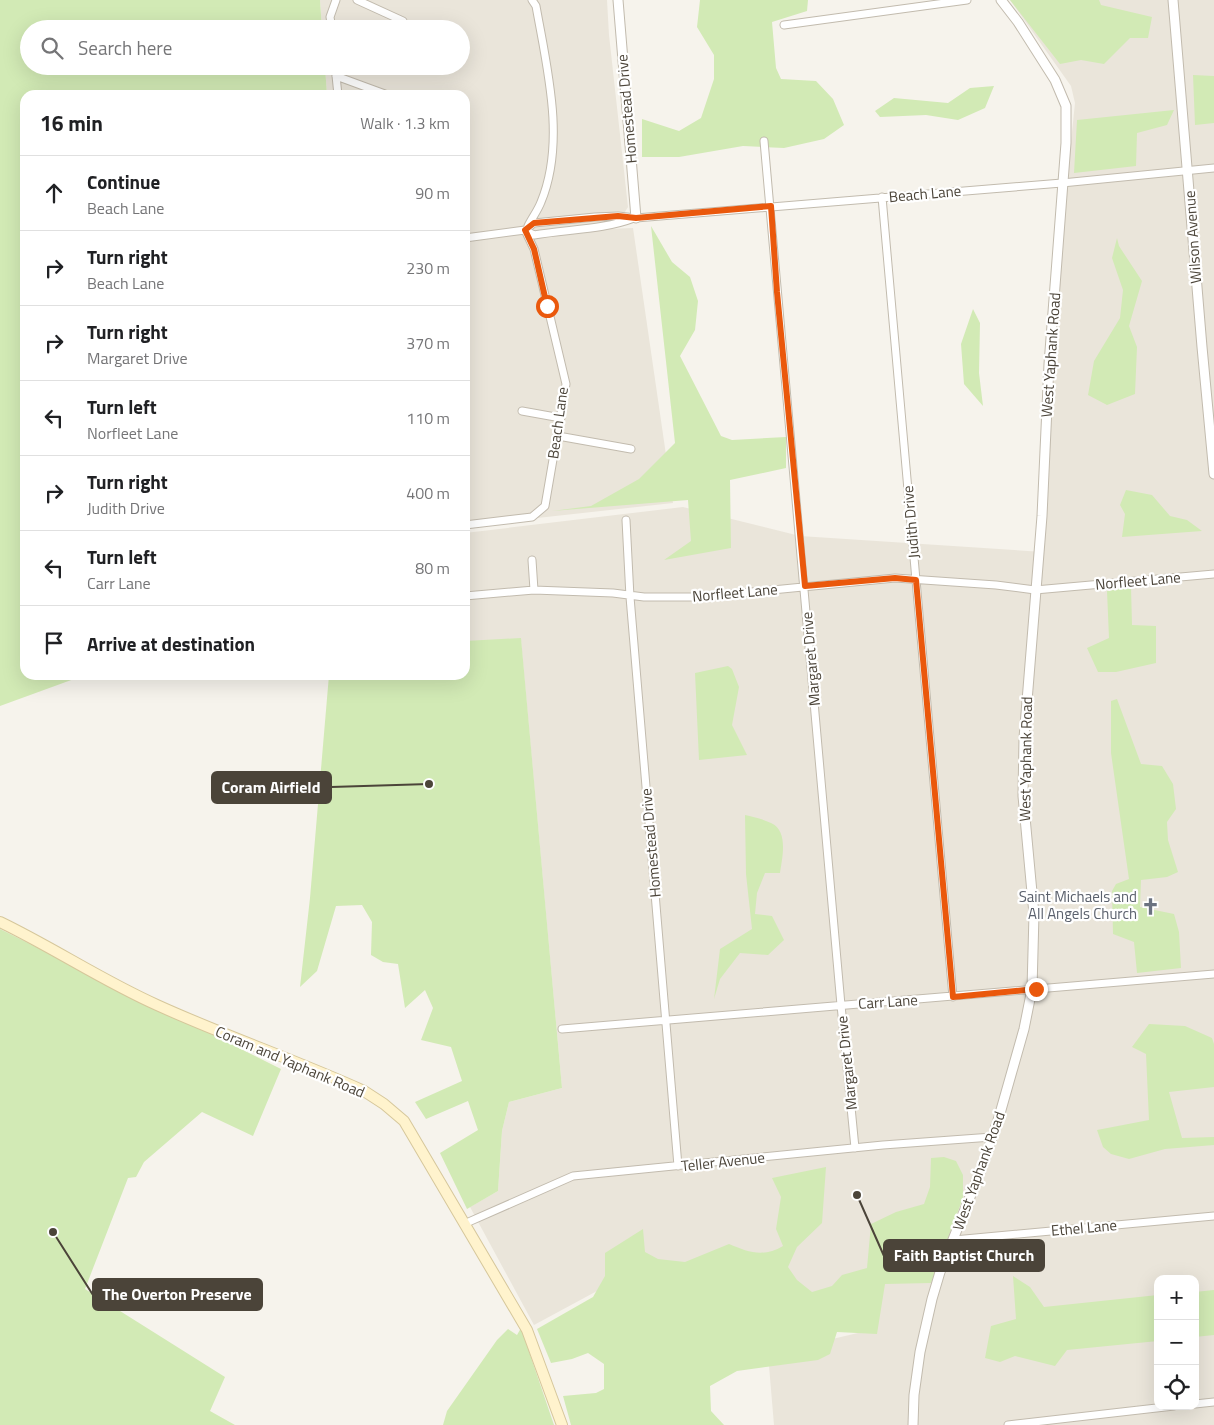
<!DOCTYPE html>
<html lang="en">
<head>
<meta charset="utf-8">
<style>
  body { margin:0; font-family:"Titillium Web",sans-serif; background:#f2f2f2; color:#202124 }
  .controls { position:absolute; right:15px; bottom:15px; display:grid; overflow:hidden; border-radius:10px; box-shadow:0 5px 20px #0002 }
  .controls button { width:45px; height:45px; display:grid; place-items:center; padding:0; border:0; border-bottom:1px solid #e0e0e0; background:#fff; color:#202124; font:25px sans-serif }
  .stop { position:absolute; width:15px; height:15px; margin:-11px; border:4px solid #ea580c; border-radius:50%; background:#fff }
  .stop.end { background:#ea580c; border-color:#fff; box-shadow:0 1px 5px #0008 }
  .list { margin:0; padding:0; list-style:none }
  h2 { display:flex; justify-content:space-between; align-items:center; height:65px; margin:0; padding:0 20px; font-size:21px }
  h2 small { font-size:16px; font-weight:400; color:#757577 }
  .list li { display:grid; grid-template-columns:32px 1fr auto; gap:15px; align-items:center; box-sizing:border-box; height:75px; padding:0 20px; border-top:1px solid #e0e0e0 }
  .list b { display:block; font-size:19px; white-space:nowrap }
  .list p { margin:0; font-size:16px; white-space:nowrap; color:#757577 }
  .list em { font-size:16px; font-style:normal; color:#757577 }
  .icon { flex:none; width:28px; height:28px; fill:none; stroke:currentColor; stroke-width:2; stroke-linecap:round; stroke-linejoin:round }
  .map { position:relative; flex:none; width:1214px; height:1425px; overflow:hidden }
  .search { position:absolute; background:#fff; box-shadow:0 5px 20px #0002; left:20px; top:20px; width:450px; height:55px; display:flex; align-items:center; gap:12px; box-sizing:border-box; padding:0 18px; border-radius:28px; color:#757577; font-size:19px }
  .panel { position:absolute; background:#fff; box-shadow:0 5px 20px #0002; left:20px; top:90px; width:450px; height:590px; border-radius:15px }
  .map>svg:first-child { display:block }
  .residential { fill:#eae5da; fill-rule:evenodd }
  .green { fill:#d2eab5 }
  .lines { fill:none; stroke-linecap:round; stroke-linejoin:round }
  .minor-casing { stroke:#c2bbae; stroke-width:9 }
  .tertiary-casing { stroke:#c2bbae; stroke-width:11 }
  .secondary-casing { stroke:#d6c79b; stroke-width:12 }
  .minor { stroke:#fff; stroke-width:7 }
  .tertiary { stroke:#fff; stroke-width:9 }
  .secondary { stroke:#fff3cd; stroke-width:10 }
  .route { stroke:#ea580c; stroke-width:6 }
  .labels { text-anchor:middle; stroke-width:4.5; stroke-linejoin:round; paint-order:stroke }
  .street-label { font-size:15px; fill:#4b4439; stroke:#fff }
  .worship-label { font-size:15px; fill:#5b616d; stroke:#fff; text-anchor:end }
  .leader { fill:none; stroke:#4b4439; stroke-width:2 }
  .callout-dot { fill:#4b4439; stroke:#fff; stroke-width:2 }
  .callout { fill:#4b4439; stroke:#4b4439; stroke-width:2 }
  .callout-label { font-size:16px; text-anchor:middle; font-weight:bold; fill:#fff }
</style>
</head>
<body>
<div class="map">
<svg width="1214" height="1425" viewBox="0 0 1214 1425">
  <rect width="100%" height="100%" fill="#f6f3ec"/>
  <path class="residential" d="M320,0H607L609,35L628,207L623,215L606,216L607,229L633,228L673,503L465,526V95H327L325,66H461V29H322Z
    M1010,0H1214V1425H774L768,1354L875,1329L597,1291L534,1325L470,1207L498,1191L502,1131L509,1102L562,1088L521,641L465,645V533L683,507L800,536L1043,552L1066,190L1075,103L1071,86ZM1158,1279H1195V1406H1158Z"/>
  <path class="green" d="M0,0H320L322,29H29V66H325L327,95H25V675H85L0,706Z
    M700,0H808L807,11L772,22L776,68L781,79L816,81L833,99L844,125L824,139L784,148L743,146L679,157H642V119L679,131L701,118L714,79V55L697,27Z
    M1010,0H1099L1101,5L1152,17L1148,38H1130L1104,64L1081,60L1060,64Z
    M1193,75L1214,76V123L1195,125Z
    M994,86L985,108L958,120L926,115L880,117L875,111L894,98L948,103L970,88Z
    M1174,110L1167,125L1137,133L1136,166L1074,173L1077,120Z
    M651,226L672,262L690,277L698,301L695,330L680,356L721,436L732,440L786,437V468L730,480L731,548L664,560L691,541L688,500L552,511L591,506L639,479L675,443Z
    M1117,238L1119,246L1142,281L1129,326L1137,347L1135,394L1107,405L1088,395L1094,361L1120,318L1123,290L1112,258Z
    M973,309L980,323L979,373L983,406L964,384L961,344Z
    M1126,490L1152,495L1170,516L1187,520L1202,531L1122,537L1125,514L1120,505Z
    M1131,587L1132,625L1156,626V663L1116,672H1098L1087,648L1109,638L1107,591Z
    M521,638L562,1088L509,1102L502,1131L498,1191L467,1209L440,1153L478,1130L468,1101L426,1119L415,1102L462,1081L451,1047L421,1040L433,1008L425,990L405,1008L398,964L383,962L371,955L372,922L362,905L336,906L317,971L300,987L310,898L329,675H465V641Z
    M728,666L732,669L739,687L732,725L747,755L699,760L695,673Z
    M1117,699L1141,764L1162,766L1173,784L1176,809L1167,822L1168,840L1178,872L1167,877L1141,880L1140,907L1174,914L1179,932L1181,968L1137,973L1134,942L1113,934L1112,891L1116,884L1129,879L1111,753V701Z
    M745,815C753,817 763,819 771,823C789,831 782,858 780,873H765L757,893L755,914L772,916L784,940L768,955L740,953L720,979L714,999L720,949L752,929L746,874Z
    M0,929L281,1069L253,1136L202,1112L144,1162L136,1177L128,1178L85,1289L225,1377L210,1411L235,1425H0Z
    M1149,1024L1185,1026L1212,1038L1214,1044V1087L1169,1092L1182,1138L1214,1137V1145L1165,1149L1129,1159L1111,1154L1103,1147L1097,1130L1149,1120L1146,1054L1132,1047Z
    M944,1157L956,1161L963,1175V1198L931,1283L885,1284L877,1334L837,1332L830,1354L818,1360L737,1371L710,1386L711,1411L724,1425H571L563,1396L596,1393L604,1389V1364L588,1353L572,1359L551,1363L537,1329L593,1297L605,1276V1253L643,1229L645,1252L658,1259L685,1262L729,1244C748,1252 763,1258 783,1246L776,1229L781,1197L772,1178L826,1167L822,1223L797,1247L788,1267L797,1280L812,1292L832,1286L842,1275L867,1268L871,1224L896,1212L924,1204L930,1187L931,1158Z
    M1013,1276L1030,1287L1044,1307L1158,1295V1341L1067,1350L1055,1366L1015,1356L1000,1362L985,1358L991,1326L1016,1319Z
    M1214,1290V1335L1195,1337V1292Z
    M521,1328L554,1425H443L447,1411L497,1340L508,1329L517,1335Z"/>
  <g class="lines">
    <defs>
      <path id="minor" d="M357,0L403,21
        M784,25L967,0
        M332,29L330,17L336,0
        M335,66L338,95
        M336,76L385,94
        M764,141L841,1005L855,1148
        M882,197L953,997
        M528,226C532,218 538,210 541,202C566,142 547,68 536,6L532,0
        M526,231L534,235C567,229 603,230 634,218
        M465,238L525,230L534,223L595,217L618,216L636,218L1062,183L1214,168
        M522,411L561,418
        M558,436L631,449
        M626,520L630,597L678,1166
        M465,525L532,517L545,506L566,384L534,249L525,230
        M532,560L534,590
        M465,596L534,590L613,593L644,597H700L895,578L996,585L1035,590L1214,574
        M562,1029L1214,974
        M464,1224L573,1176L883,1145L992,1137
        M954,1240L1214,1216
        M1195,1404L1214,1402
        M1008,1425L1174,1406"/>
      <path id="tertiary" d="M618,0L636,218
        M1173,0L1202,347L1214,474
        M913,1425L914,1395L920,1352L932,1299L940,1272L984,1162L999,1117L1024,1029L1032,989L1034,914L1023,796L1024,738L1042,516L1049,364L1066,143V106L1055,80L1018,22L1001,0"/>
      <path id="secondary" d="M0,922C54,948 103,981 157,1005C225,1036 296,1060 364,1091L384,1104L404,1121L527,1330L562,1425"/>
    </defs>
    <use href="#minor" class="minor-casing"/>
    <use href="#tertiary" class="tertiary-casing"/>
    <use href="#secondary" class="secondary-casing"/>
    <use href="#minor" class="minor"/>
    <use href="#tertiary" class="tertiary"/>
    <use href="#secondary" class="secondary"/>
  </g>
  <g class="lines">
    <path class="route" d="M547,306L534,249L525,230L534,223L618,216L636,218L771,206L777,292L805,586L895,578L916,580L953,997L1036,989"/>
  </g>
  <defs>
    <symbol id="church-bare" viewBox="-9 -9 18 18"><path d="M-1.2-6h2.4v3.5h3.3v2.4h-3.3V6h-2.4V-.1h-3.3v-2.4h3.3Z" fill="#6b7280" stroke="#fff" stroke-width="2.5" paint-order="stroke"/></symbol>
  </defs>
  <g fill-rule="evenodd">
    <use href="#church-bare" x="1138" y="894" width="25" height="25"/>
  </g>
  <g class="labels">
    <g class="street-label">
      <text transform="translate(627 109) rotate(-95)" y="5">Homestead Drive</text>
      <text transform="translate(925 194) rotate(-5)" y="5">Beach Lane</text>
      <text transform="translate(1193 237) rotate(-94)" y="5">Wilson Avenue</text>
      <text transform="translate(1051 355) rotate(-86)" y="5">West Yaphank Road</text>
      <text transform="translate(558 423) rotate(-82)" y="5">Beach Lane</text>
      <text transform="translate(911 522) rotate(-95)" y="5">Judith Drive</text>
      <text transform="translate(1138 581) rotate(-5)" y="5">Norfleet Lane</text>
      <text transform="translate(735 593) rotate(-5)" y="5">Norfleet Lane</text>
      <text transform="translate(811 659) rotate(-95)" y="5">Margaret Drive</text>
      <text transform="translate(1026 759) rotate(-89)" y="5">West Yaphank Road</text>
      <text transform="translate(651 843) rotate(-95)" y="5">Homestead Drive</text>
      <text transform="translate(888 1002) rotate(-4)" y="5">Carr Lane</text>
      <text transform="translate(290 1062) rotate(23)" y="5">Coram and Yaphank Road</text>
      <text transform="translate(847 1063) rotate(-96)" y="5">Margaret Drive</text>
      <text transform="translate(723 1162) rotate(-6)" y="5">Teller Avenue</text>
      <text transform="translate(979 1171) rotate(-70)" y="5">West Yaphank Road</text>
      <text transform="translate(1084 1228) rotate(-5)" y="5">Ethel Lane</text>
    </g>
    <g class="worship-label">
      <text x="1137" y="902">Saint Michaels and<tspan x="1137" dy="17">All Angels Church</tspan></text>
    </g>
  </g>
  <path class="leader" d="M429 784L331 787M857 1195L884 1256M53 1232L93 1295"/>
  <g class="callout-dot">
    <circle cx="429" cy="784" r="5"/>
    <circle cx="857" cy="1195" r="5"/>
    <circle cx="53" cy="1232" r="5"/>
  </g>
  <g class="callout">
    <rect x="212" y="772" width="119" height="31" rx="5"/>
    <rect x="884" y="1240" width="160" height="31" rx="5"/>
    <rect x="93" y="1279" width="169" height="31" rx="5"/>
  </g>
  <g class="callout-label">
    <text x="271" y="793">Coram Airfield</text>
    <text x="964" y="1261">Faith Baptist Church</text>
    <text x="177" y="1300">The Overton Preserve</text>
  </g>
</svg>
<div class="controls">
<button>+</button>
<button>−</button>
<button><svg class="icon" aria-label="locate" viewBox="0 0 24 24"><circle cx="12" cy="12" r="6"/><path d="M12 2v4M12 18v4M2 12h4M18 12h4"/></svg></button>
</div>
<div class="stop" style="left:547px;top:306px"></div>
<div class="stop end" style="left:1036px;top:989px"></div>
<div class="search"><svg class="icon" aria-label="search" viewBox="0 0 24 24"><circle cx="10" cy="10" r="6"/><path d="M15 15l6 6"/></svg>Search here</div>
<section class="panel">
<h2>16 min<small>Walk · 1.3 km</small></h2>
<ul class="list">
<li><svg class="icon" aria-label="ahead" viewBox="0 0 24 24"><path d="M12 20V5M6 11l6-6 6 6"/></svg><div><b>Continue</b><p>Beach Lane</p></div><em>90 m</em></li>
<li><svg class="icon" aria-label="right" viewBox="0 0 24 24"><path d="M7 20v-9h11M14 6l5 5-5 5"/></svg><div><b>Turn right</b><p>Beach Lane</p></div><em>230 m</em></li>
<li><svg class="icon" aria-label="right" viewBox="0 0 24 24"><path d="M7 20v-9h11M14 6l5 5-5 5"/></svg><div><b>Turn right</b><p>Margaret Drive</p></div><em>370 m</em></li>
<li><svg class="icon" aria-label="left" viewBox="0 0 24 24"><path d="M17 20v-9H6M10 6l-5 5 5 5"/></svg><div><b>Turn left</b><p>Norfleet Lane</p></div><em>110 m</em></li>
<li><svg class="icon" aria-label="right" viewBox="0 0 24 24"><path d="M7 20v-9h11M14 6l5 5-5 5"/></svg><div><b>Turn right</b><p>Judith Drive</p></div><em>400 m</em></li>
<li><svg class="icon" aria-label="left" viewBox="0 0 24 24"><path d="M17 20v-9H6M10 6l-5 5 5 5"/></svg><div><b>Turn left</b><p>Carr Lane</p></div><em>80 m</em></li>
<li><svg class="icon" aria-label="arrive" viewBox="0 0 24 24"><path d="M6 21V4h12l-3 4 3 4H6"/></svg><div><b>Arrive at destination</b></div></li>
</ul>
</section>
</div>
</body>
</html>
